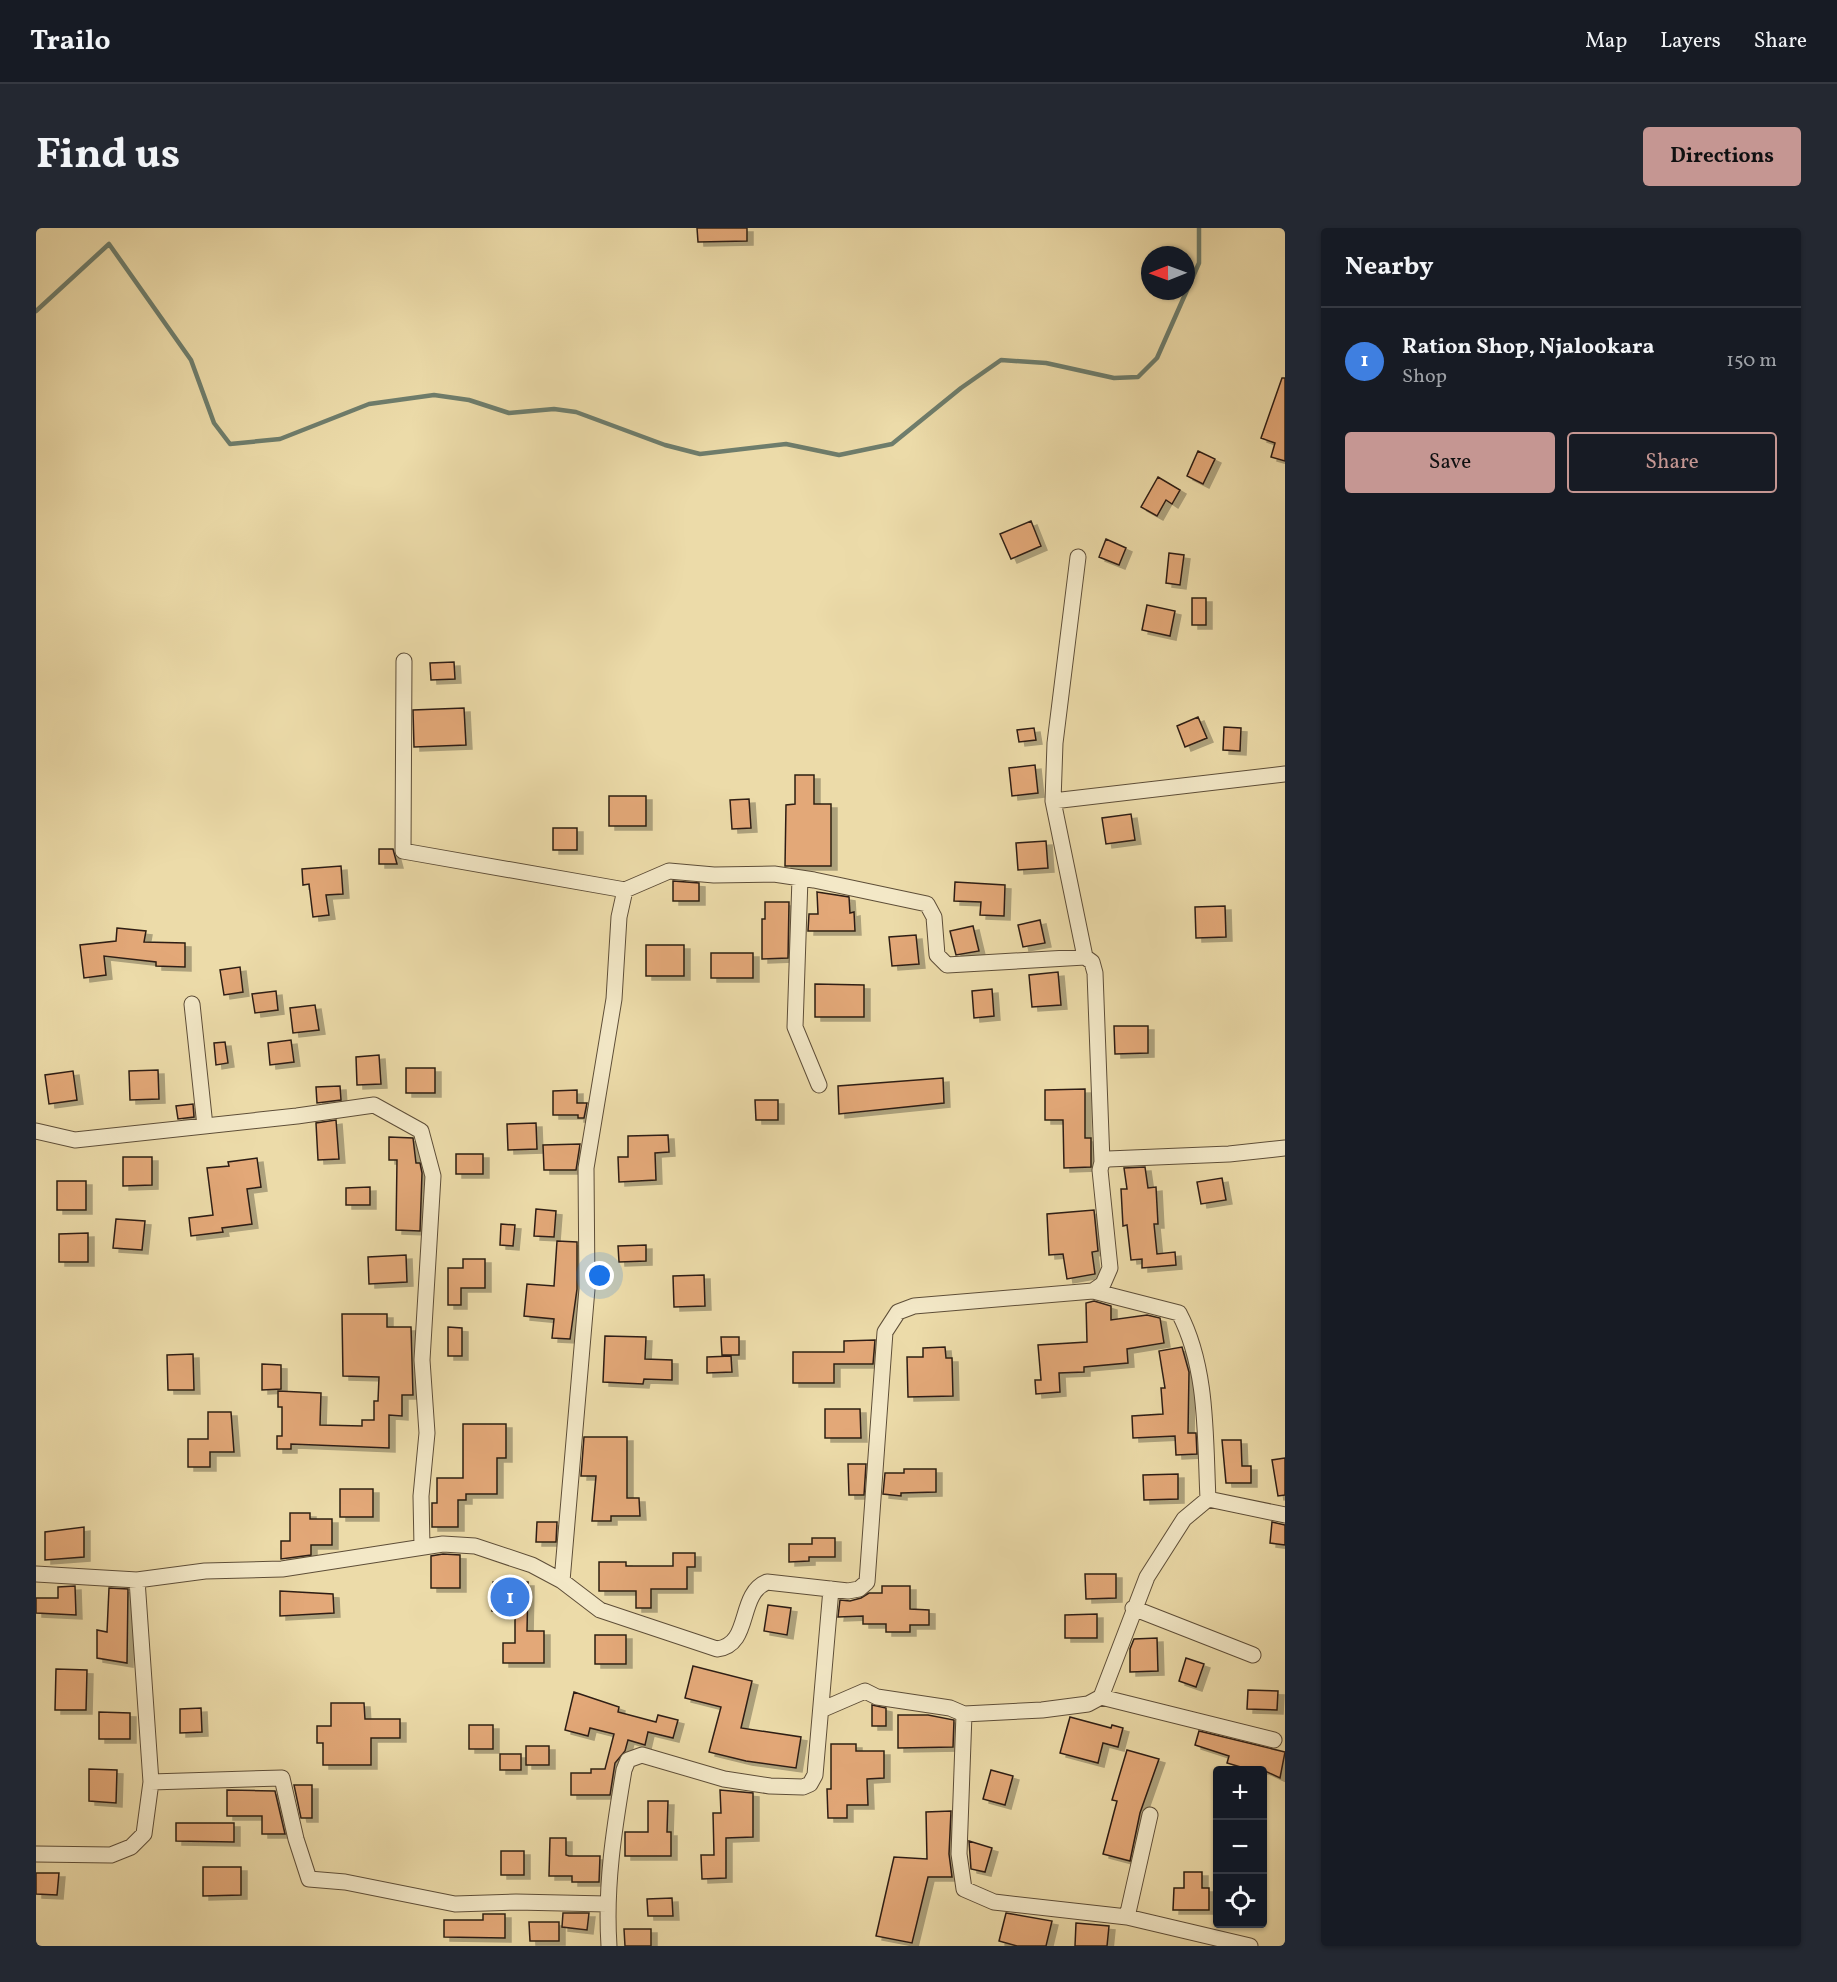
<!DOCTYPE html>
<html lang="en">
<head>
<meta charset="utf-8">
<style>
  body { margin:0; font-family:Vollkorn,serif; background:#242831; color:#f1f3f6 }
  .controls { position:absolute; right:18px; bottom:18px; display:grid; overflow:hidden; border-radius:6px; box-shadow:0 2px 4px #0004 }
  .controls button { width:54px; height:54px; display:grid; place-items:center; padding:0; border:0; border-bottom:2px solid #363941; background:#171b24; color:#f1f3f6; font:30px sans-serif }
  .compass { position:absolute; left:1105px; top:18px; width:54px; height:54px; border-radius:50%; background:#171b24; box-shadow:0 2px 4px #0004; rotate:269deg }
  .you { position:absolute; left:564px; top:1048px; width:21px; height:21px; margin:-15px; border:4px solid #fff; border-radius:50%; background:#1a73e8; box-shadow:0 0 0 9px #1a73e833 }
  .badge { display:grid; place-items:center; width:39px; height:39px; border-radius:50%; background:#c59692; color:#fff; font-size:20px; font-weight:700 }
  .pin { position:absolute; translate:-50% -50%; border:3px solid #fff; box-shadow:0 2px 6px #0006 }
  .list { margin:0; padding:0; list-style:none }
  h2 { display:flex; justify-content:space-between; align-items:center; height:78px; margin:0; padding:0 24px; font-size:26px }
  h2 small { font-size:20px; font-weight:400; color:#9ea1a6 }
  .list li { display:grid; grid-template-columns:39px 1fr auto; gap:18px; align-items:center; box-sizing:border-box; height:108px; padding:0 24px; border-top:2px solid #363941 }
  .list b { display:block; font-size:22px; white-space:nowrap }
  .list p { margin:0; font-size:20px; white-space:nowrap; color:#9ea1a6 }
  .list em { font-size:20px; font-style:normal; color:#9ea1a6 }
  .actions { display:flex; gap:12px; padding:18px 24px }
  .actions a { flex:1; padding:14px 0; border:2px solid #c59692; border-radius:6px; text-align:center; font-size:21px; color:#c59692 }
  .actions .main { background:#c59692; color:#111 }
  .icon { flex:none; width:33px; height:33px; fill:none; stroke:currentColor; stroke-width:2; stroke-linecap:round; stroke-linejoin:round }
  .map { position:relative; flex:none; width:1249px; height:1718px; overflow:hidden; border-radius:6px }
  header { display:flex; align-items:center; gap:36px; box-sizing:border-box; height:84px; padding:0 30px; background:#171b24; border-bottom:2px solid #363941 }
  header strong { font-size:28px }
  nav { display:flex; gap:33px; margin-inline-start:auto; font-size:21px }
  .intro { display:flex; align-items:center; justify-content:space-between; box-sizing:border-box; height:144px; padding:0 36px }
  h1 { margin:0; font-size:42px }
  .button { padding:15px 27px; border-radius:6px; background:#c59692; color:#111; font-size:21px; font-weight:700 }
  main { display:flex; gap:36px; padding:0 36px }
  aside { flex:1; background:#171b24; border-radius:6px; box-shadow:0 2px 4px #0004 }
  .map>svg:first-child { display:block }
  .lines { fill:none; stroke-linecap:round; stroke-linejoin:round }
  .stream { stroke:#6e7d6c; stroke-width:4.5 }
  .building { fill:#e3a878; stroke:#2e1f13; stroke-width:1.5; filter:url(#shadow) }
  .street-casing { stroke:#5e4e38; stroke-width:17 }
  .street { stroke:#f3e8c7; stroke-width:15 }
</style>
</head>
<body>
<header>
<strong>Trailo</strong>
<nav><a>Map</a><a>Layers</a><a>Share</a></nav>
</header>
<div class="intro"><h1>Find us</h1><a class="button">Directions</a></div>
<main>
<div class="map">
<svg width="1249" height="1718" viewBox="0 0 1249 1718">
  <defs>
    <filter id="shadow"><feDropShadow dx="6" dy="4" stdDeviation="0" flood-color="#0004"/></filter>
  </defs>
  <rect width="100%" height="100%" fill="#ecdba9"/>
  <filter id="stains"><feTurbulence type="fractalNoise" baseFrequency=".00333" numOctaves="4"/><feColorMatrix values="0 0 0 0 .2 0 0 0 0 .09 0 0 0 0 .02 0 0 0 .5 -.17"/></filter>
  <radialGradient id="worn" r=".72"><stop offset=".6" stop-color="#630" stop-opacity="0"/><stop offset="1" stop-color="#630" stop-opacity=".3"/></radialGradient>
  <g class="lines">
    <path class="stream" d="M0,83L73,16L155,132L178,195L194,216L244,211L333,176L398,167L433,172L473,185L518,181L540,184L629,217L664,226L750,216L803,227L856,216L925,160L965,132L1010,135L1078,150L1102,149L1121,130L1163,35V0"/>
  </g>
  <path class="building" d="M661,0H711V13L662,14Z
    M1246,150H1249V233L1235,229L1239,215L1225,210Z
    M1162,223L1179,231L1167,256L1151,248Z
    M1122,249L1144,262L1136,276L1130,272L1121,288L1105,279Z
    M995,293L1005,318L975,331L964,306Z
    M1070,311L1090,320L1083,337L1063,329Z
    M1133,325L1148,327L1144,357L1130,355Z
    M1156,370H1170V397H1156Z
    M1111,377L1139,383L1134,408L1106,402Z
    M418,434L419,451L395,452L394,435Z
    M428,480L430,517L378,519L377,482Z
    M1162,489L1171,510L1149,519L1141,498Z
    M1188,499L1205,500L1204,523L1187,522Z
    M998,500L1000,512L983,514L981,502Z
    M999,537L1002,565L976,568L973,540Z
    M759,547H778V576H795V638H749L750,577L759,576Z
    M573,568H610V598H573Z
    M713,571L715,600L696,601L694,572Z
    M1095,586L1099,612L1070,616L1066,590Z
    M517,600H541V622H517Z
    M1010,613L1012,640L982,642L980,615Z
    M343,621H357L361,636H343Z
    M305,638L307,666L290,667L293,687L277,689L273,656L267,657L266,641Z
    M637,653L663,655V673H637Z
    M919,654L969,657L968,688L944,687L945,674L918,673Z
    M781,664L813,669L814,685L818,684L819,703H772L773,686H782Z
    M729,674H753L752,730L726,731V691H729Z
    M1189,678L1190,709L1160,710L1159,679Z
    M1004,692L1009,715L987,719L982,697Z
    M937,698L943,723L920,727L914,703Z
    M81,700L110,703L108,714L149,715V739L120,738V734L68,728L70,747L48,750L44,717L80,713Z
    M880,707L883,736L856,738L853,709Z
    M610,717H648V748H610Z
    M675,725H717V750H675Z
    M204,739L207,764L188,767L184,742Z
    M1022,744L1025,777L996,779L993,747Z
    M779,756L828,757V789H779Z
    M956,761L958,788L938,790L936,763Z
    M240,763L242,782L219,785L216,766Z
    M279,777L283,802L257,805L254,780Z
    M1078,798H1112V825L1079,826Z
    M255,812L258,834L234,837L232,815Z
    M189,814L192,835L180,837L178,815Z
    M343,827L345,856L321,857L320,829Z
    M370,840H399V865H370Z
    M122,842L123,871L94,872L93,843Z
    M37,843L41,872L13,876L9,847Z
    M907,850L908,875L803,886L802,858Z
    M304,858L305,872L281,875L280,859Z
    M1049,861V910H1055V939L1028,940L1027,892H1009V862Z
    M541,862V875H551L548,890H542V887H517V863Z
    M719,872H742V892H720Z
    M157,876L158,889L142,891L140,878Z
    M300,892L303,931L282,932L280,895Z
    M500,895L501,921L472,922L471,896Z
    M632,907L633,924L619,925L620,952L583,954L582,929H592V908Z
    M353,909L377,910L380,935H384L386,945L384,1003L360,1002L361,932H353Z
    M544,916L540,942H508L507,917Z
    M420,926H447V946H420Z
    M87,929H116V957L87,958Z
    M221,930L225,959L211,961L216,996L186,1000L187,1004L155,1008L153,990L177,987L171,940L193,938L192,934Z
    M1109,939L1112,960L1120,959L1122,996H1118L1121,1026L1139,1024L1140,1037L1106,1040V1031L1095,1032L1091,997L1087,998L1085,961H1091L1088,940Z
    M1186,950L1190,972L1165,976L1161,954Z
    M21,953H50V982H21Z
    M334,959V977H310V960Z
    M500,981L520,983L518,1009L498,1008Z
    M1058,982L1062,1023L1056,1024L1059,1046L1031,1051L1027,1026L1013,1027L1011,986Z
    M80,991L109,993L106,1022L77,1020Z
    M465,996L479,997L477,1018L464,1017Z
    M52,1005V1034H23V1006Z
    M521,1013L541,1014V1061L534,1111L516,1110L518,1091L488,1088L491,1056L518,1058Z
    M610,1017V1033L583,1034L582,1018Z
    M370,1027L371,1054L333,1056L332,1029Z
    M427,1031H449V1060H425V1077H412V1040H427Z
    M668,1047L669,1078L638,1079L637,1048Z
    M1058,1073L1075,1078V1092L1111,1087L1124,1090L1128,1115L1091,1121L1092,1135L1048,1139V1144L1023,1145L1024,1164L1000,1166L999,1152H1005L1002,1117L1051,1114L1050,1075Z
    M306,1086H351V1099H375L377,1167H366V1188L353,1187V1220L255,1216V1221H241V1208H246V1179H242V1163L285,1165L284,1197L326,1198V1192H338V1173H342L343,1149L307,1148Z
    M412,1099L426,1100V1128H412Z
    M569,1108L610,1109L609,1131L636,1132V1152L608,1151L607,1156L567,1154Z
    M685,1109H703V1127H686Z
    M839,1112L837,1136H798V1155H757V1124H808V1113Z
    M909,1119L910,1130H916L917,1168L872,1169L871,1129H887V1120Z
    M1146,1119L1153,1144L1152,1205H1160L1161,1226L1140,1227L1139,1208L1097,1210L1096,1188L1127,1186L1125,1160H1129L1123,1123Z
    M157,1126L158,1162H132L131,1127Z
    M695,1128L696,1144L671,1145V1129Z
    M226,1136L245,1137V1161L226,1162Z
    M789,1181H824L825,1210H789Z
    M172,1184H195L198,1224H174V1239H152V1211H172Z
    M427,1196H470V1230H461V1266H430V1272H422V1299H396V1275H401V1250H427Z
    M548,1209H591V1270H603L604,1288H575V1293H556L560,1248H545Z
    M1186,1212H1205L1206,1238H1215V1255H1190Z
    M1249,1230V1267L1242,1268L1236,1232Z
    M812,1236H830L828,1267H813Z
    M868,1241H900V1264L865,1265V1268L847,1266L849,1245H868Z
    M1142,1246V1271L1108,1272L1107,1247Z
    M304,1261H337V1289H304Z
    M254,1285H274V1291H296V1317H275V1327L245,1331V1313H254Z
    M501,1294H521L520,1314H500Z
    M1236,1294L1249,1297V1317L1234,1315Z
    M48,1299V1329L9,1332V1304Z
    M776,1310H799V1329H773V1333L753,1334V1316H776Z
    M637,1325H659V1339H651V1361H615V1380H600V1363H563V1334H590V1338H637Z
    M407,1326L424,1327V1360H395V1328Z
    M1049,1346H1080V1370L1050,1371Z
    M457,1354H492L491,1403H508V1435H467V1415H479V1384L456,1383Z
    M39,1358L40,1387L0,1385V1370H22V1359Z
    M846,1358H874V1381L893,1382V1397H874V1404H850V1396H827V1388L802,1389L804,1372L814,1373L825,1370L833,1365H846Z
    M73,1360L92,1361L91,1435L61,1430V1402L71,1404Z
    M244,1363L297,1366L298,1385L244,1388Z
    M732,1377L755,1380L751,1407L728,1403Z
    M1061,1386V1410H1029V1387Z
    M559,1407H590V1436H559Z
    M1121,1410L1122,1443L1094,1444V1421L1098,1411Z
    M1150,1430L1168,1436L1160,1459L1143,1453Z
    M657,1438L716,1453L705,1500L765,1509L760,1540L710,1533L673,1524L685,1479L649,1470Z
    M20,1441L51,1442L50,1482H19Z
    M1212,1462L1242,1463L1241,1482L1211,1481Z
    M538,1464L583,1479L582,1484L620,1494L622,1487L642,1492L637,1510L612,1504L609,1517L592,1512L589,1523L579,1535L574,1567H535V1545H555V1541H569L578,1506L554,1500L552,1508L529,1502Z
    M295,1475H328L329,1491H364V1510H335V1537H287V1515H281V1498H295Z
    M836,1477L850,1480V1498H836Z
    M165,1480L166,1504L144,1505V1481Z
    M63,1484L94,1485V1511H63Z
    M862,1487H892L918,1492L917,1519L862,1520Z
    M1034,1489L1075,1500L1076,1497L1087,1500L1082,1519L1067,1515L1062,1535L1024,1525Z
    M433,1497H457V1521H433Z
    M1163,1503L1249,1524L1244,1550L1227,1542H1215L1191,1535L1193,1528L1159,1517Z
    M795,1516H820V1523H848V1550L831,1551L832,1577H811V1590H792L791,1561H795Z
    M490,1518H513V1537H490Z
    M1091,1522L1123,1531L1104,1585L1094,1633L1067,1626L1081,1573L1076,1572Z
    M464,1526H485V1542H464Z
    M53,1541L81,1542L80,1575L53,1573Z
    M955,1542L977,1548L969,1577L947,1571Z
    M258,1557H276V1590H265Z
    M191,1562L239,1563L249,1606H226V1588H191Z
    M684,1562L717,1565V1609L690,1610V1650L666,1651L665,1627H678L677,1585H685Z
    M612,1573H632L631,1604H635V1628H589V1604H612Z
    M915,1583L913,1626L916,1649H892L876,1715L840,1708L858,1629L891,1631L890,1584Z
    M140,1595H198V1614L140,1613Z
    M514,1610H530V1627L533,1628H564L563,1654H536V1648H513Z
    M933,1613L956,1620L949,1644L935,1641Z
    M465,1623H488V1647H465Z
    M167,1639H205V1667L167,1668Z
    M1148,1644H1166V1660H1173V1682H1137L1138,1660H1148Z
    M0,1645H23L21,1667L0,1666Z
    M636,1670L637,1688H612L611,1671Z
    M527,1685H553L551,1702L526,1699Z
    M970,1685L1016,1693L1010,1718H981L963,1713Z
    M447,1686H469V1710L408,1709V1692H447Z
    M493,1694H523V1713H494Z
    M1040,1695L1073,1698L1071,1718H1039Z
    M588,1701H615V1718H589Z"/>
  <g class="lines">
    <defs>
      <path id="street" d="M1042,329L1019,515L1017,573L1049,729
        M368,433L367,623L589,662
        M1017,573L1249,546
        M764,650L759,799L783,857
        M156,776L169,898
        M0,903L39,912L261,888L338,877L385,903L397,948L386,1132L391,1205L385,1268L386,1319
        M1057,1063L1143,1085C1172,1140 1169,1210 1172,1271
        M1172,1271L1249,1287
        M0,1346L101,1352
        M526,1353L551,1061L550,940L578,771L583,689L589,662L633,643L678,647L738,646L778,652L891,676L898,689L901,727L911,737L1049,729L1056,734L1059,745L1066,934
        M1097,1380L1217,1427
        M1065,1469L1111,1349L1148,1291L1172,1271
        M785,1482L829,1463L841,1469L914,1480L928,1486L1006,1482L1052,1476L1065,1469L1238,1512
        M928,1486L923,1626L928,1661L958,1674L1091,1689L1214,1718
        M115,1554L246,1550L260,1611L273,1651L309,1654L419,1676L480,1674L571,1676
        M0,1626L75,1627L95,1619L108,1606L115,1554L101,1352L169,1343L246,1341L407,1316L439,1318L496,1337L526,1353L564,1382L681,1421C716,1417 701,1366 731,1354L812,1363L823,1361L831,1354L849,1104L862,1084L878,1078L1057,1063L1067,1056L1074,1040L1064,942L1066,934L1072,931L1193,926L1249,920
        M1091,1689L1114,1587
        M573,1718C569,1658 578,1601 588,1542L592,1532L606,1527L688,1551L734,1558L767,1559L774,1556L779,1547L795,1361"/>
    </defs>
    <use href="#street" class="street-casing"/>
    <use href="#street" class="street"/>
  </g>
  <rect width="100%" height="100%" filter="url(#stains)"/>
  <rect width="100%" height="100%" fill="url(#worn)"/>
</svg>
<div class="controls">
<button>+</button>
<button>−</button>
<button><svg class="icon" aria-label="locate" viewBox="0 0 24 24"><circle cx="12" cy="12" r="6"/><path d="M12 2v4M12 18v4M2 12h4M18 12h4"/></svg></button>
</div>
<svg class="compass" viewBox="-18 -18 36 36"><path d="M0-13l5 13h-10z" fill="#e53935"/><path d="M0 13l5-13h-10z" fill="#9ea1a6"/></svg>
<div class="you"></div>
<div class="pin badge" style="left:474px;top:1369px;background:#3f7fe0">1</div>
</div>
<aside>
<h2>Nearby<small></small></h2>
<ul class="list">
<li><span class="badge" style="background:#3f7fe0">1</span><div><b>Ration Shop, Njalookara</b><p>Shop</p></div><em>150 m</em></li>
</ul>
<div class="actions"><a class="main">Save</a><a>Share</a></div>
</aside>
</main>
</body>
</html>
